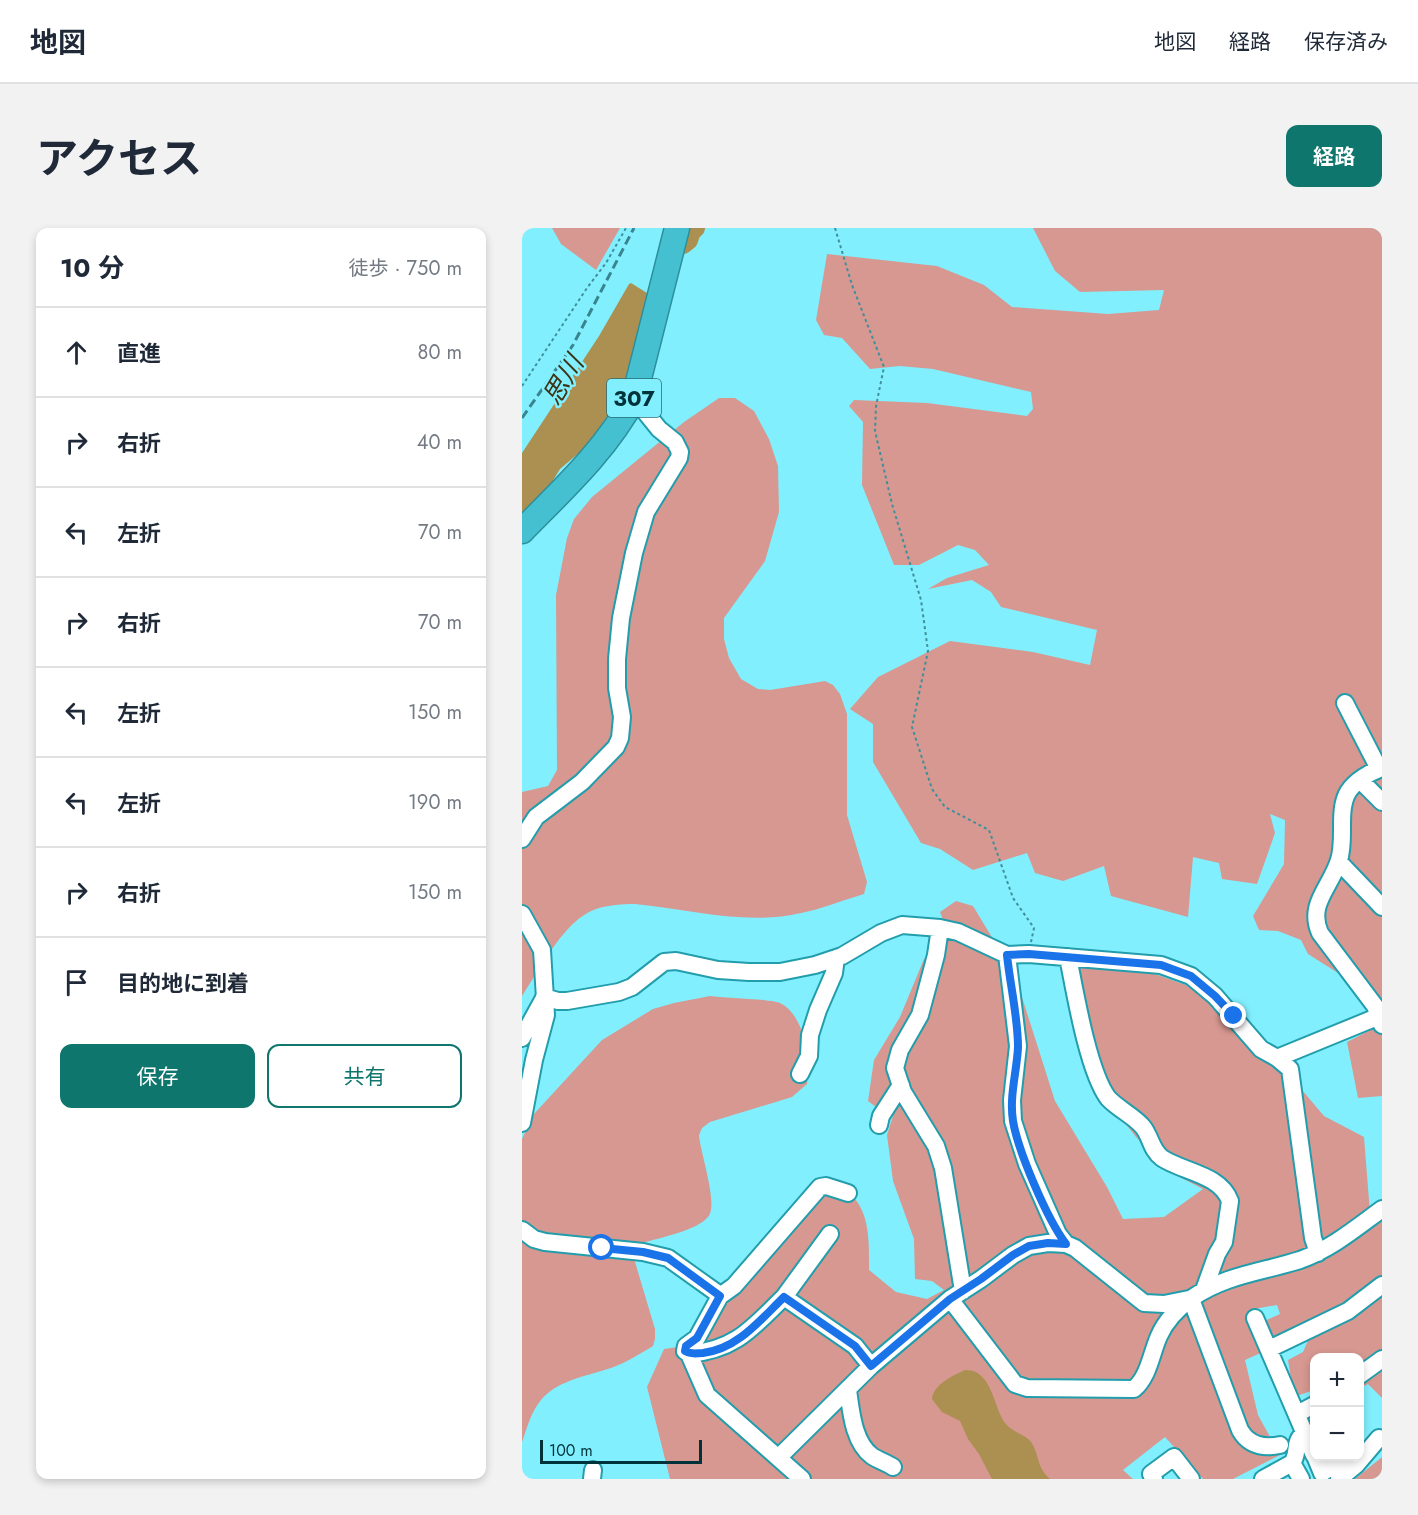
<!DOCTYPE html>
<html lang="ja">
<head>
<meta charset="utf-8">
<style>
  body { margin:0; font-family:Jost,"Noto Sans JP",sans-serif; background:#f2f2f3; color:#1f2937 }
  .controls { position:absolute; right:18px; bottom:18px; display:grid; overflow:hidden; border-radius:12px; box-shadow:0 3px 9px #0003 }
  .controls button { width:54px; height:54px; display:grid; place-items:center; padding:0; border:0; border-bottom:2px solid #e0e1e3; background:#fff; color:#1f2937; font:30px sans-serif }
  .scale { position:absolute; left:18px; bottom:15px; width:162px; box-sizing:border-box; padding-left:6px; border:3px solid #003339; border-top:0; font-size:16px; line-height:21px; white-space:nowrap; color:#003339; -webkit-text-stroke:4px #82effe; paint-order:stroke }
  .stop { position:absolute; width:18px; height:18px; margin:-14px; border:4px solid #1a73e8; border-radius:50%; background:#fff }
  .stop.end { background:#1a73e8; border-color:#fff; box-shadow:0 2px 6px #0008 }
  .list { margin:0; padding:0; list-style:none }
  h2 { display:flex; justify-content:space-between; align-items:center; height:78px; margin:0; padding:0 24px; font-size:26px }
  h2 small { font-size:20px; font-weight:400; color:#747a83 }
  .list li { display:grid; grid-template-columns:39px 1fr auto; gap:18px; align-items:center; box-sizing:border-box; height:90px; padding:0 24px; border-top:2px solid #e0e1e3 }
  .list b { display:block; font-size:22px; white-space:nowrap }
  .list em { font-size:20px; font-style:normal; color:#747a83 }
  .actions { display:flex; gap:12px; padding:18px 24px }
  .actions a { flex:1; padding:14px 0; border:2px solid #0f766e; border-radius:12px; text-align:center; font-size:21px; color:#0f766e }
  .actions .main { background:#0f766e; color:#fff }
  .icon { flex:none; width:33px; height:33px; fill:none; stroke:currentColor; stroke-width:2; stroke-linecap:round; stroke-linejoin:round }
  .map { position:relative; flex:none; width:860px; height:1251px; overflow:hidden; border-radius:12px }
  header { display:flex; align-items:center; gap:36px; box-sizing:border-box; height:84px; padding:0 30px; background:#fff; border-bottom:2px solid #e0e1e3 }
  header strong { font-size:28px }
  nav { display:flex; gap:33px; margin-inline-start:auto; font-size:21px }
  .intro { display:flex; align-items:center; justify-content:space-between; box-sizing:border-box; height:144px; padding:0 36px }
  h1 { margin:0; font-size:42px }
  .button { padding:15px 27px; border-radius:12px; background:#0f766e; color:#fff; font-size:21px; font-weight:700 }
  main { display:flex; gap:36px; padding:0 36px }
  aside { flex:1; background:#fff; border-radius:12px; box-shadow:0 3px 9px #0003 }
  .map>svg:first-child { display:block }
  .green { fill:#d69890 }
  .water { fill:#ab9051 }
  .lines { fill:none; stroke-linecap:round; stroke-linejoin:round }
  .river { stroke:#ab9051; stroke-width:20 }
  .minor-casing { stroke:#229dac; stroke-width:20 }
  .highway-casing { stroke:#2d8f9b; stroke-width:27 }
  .path { stroke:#408f9a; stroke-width:2; stroke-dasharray:3 3; stroke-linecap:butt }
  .minor { stroke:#fff; stroke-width:16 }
  .highway { stroke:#45c0d0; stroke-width:24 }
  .rail { stroke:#39858f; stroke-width:3; stroke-dasharray:9 4.5; stroke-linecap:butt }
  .route { stroke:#1a73e8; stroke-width:8 }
  .labels { text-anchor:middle; stroke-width:5; stroke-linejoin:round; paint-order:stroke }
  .shield { fill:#82effe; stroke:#276b74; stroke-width:1.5 }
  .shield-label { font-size:22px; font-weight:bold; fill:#003339 }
  .water-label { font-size:26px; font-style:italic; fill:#3f3316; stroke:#82effe }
</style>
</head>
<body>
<header>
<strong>地図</strong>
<nav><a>地図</a><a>経路</a><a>保存済み</a></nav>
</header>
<div class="intro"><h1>アクセス</h1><a class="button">経路</a></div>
<main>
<aside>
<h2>10 分<small>徒歩 · 750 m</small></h2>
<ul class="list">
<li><svg class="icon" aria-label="ahead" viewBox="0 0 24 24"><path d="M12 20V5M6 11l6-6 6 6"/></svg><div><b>直進</b></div><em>80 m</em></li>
<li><svg class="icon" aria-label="right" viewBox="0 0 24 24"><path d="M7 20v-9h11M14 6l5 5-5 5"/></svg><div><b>右折</b></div><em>40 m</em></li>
<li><svg class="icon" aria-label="left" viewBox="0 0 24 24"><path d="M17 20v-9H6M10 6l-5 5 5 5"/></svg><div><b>左折</b></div><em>70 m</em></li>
<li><svg class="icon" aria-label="right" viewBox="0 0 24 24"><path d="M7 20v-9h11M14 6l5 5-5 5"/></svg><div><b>右折</b></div><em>70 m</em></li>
<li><svg class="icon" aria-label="left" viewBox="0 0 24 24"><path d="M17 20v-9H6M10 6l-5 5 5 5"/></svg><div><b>左折</b></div><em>150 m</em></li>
<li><svg class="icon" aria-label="left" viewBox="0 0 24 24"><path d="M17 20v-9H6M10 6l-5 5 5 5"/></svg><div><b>左折</b></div><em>190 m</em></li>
<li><svg class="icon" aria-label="right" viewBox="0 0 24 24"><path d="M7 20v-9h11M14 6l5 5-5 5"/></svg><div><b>右折</b></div><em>150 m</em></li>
<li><svg class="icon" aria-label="arrive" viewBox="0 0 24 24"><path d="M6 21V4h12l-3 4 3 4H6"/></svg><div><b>目的地に到着</b></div></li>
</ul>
<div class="actions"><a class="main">保存</a><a>共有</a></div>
</aside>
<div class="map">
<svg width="860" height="1251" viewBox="0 0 860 1251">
  <rect width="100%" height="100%" fill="#82effe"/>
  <path class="green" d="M30,0H98L74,42L39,16Z
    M511,0H860V785L816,745L786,726L779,712L756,703L737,702L731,688L762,636L763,592L748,586L753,605L735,656L700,651L697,635L671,629L666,689L589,668L582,638L541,653L513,645L505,625L451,642L418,621L399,615L351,534V496L328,481L356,449L428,413L511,424L568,437L575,402L479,379L469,364L450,352L406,361L425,350L467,337L453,322L436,317L397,337H372L340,257L341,194L327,178L332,172L405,175L505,188L511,181L509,164L411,141L378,138L348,141L320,110L302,107L294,92L305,26L415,38L462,57L490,79L586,86L637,82L642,62L558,64L533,43Z
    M197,170H213L232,183L247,211L256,238L257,284L243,333L202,390V411L207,430L219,451L236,461L248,462L303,453L311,457L318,466L325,486V587L345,654L342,666C321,672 300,681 279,685C225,698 167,681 113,676C99,676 80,677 67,684C39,699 17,742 0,768V564L26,558L35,542L34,367L45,310L52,291L70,269L162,194Z
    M434,673L451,678L471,711L484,719L533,873L585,959L601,991L642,989L681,961L648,944L614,909L576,861L546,737L563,735L633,746L675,761L763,842L802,888L842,909L848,985L860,986V1059L751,1117L738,1095L758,1086L755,1077L732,1081L726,1085L743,1123L723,1132L736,1187L758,1227L711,1251H681L643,1209L601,1242L611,1251H514L440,1188L488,1251H148L125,1159L142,1121L176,1116L209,1050L290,958C298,958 312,956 319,960C349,975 347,1013 347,1042L374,1064L405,1071L422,1062L410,1053L393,1051L392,1011L371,953L365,907L376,872L369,861L354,879L346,873L352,832L378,789L402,731L426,705L418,684Z
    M188,768C202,770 250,771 258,775C284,788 287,831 285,856L270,869L188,894L180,900L177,907C178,924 197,978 186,989C174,1003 139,1009 121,1015L116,1021L113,1034L133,1101V1111L131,1118C119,1125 107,1133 94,1138C71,1147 36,1151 19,1172C9,1184 5,1200 0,1214V911L11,887L80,812L131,781L152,775Z
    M860,796V868L836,870L825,814Z
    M860,1064V1170L846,1156L838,1160V1130H792V1162L772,1169L766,1132L781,1124L787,1110Z
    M860,1229V1251H833Z"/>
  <path class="water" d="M109,55L125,65L126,68L108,140L88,184L65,218L38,241L27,259L0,285V225L77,108L107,56Z
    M443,1142C470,1141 471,1178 483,1195C491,1205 503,1206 509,1214C518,1227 514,1239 528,1251H470L457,1226L446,1211L438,1193L420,1184L410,1171C411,1157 430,1148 443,1142Z"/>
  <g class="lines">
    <path class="river" d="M161,16L166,12L169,3L173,0"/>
    <defs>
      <path id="minor" d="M823,475L857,541
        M860,540C848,544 833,553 826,564C815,583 824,611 817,632C809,659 785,676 798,705L853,778L860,797
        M838,552L860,574
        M0,611L14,589L60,554L94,519L98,510L100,489L95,460V431L99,390L112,325L124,284L157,230L158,224L153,214L137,201L112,170
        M817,634L860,679
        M0,686L20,722L24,787L12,832L0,895
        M418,700L414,727L398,787L378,822L373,840L381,864L414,918L421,940L441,1063
        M485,727L496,818L490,872L491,893L505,936L536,1006L544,1016
        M546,729C553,764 566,843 586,870C596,881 612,888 621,899C629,909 629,922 640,930C661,944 698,946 708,973L702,1014L695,1026L682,1062
        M22,769L36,773H45L97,764L110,759L142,734L154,733L196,742L227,744H258L293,737L320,728L359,705L380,697L418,700L436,704L485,727L507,726L639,737L669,748L693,768L739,821L755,830L768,841L791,1010L796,1025
        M0,810L22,770
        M755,830L860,787
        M278,846L287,828L288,807L296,782L312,745L314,730
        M357,897L359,888L379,857
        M0,1002L12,1011L23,1014L121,1024L146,1030L195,1065L198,1068L175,1110L164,1118L163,1123L167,1126
        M198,1068L212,1058L298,959L304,958L326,965
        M262,1069L308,1006
        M428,1071L493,1156L505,1160L612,1161C627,1148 629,1126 637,1108C644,1092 656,1080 670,1070C703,1047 740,1044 778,1032C809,1021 834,1000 860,981
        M669,1071L718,1202C727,1218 742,1220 758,1217
        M733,1090L792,1227
        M747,1121L826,1083L860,1057
        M838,1147L860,1131
        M326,1162C329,1182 331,1214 350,1228C356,1232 365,1235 371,1239
        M775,1186L792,1177
        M793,1228L800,1245L826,1228
        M257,1229L349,1138L428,1071L459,1051L491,1027L507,1018L526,1015L544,1016L553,1020L622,1075L642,1076L667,1071
        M770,1235C778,1224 770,1215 783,1204
        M70,1251L71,1242
        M280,1251L185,1167L167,1126C214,1122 231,1099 262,1069L333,1118L349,1138
        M632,1251L629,1246L652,1229L669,1251
        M741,1251L770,1235L779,1251
        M817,1251L834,1237L857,1210"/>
      <path id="highway" d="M0,303C41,261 84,222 112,170L155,0"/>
    </defs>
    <use href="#minor" class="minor-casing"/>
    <use href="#highway" class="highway-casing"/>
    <path class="path" d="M313,0L330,57L362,139L354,178L353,203L370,276L399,372L406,423L390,499L410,561L423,579L467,602L491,670L512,700L509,714
      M0,158L65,60L84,35L104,0"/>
    <use href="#minor" class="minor"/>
    <use href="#highway" class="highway"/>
    <path class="rail" d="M0,190L51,117L112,0"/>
  </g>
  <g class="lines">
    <path class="route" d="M80,1020L121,1024L146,1030L198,1068L175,1110L164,1118L163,1123C169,1127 175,1125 181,1125C216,1121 239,1091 262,1069L333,1118L349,1138L428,1071L459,1051L491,1027L507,1018L526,1015L544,1016C525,991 496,923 491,893C487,868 495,843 496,819C496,789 488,757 485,727L507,726L639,737L669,748L693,768L712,788"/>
  </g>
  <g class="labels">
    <rect class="shield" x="85" y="151" width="54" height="38" rx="4.5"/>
    <g class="shield-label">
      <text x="112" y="178">307</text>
    </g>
    <g class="water-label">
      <text transform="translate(41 152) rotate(-59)" y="9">思川</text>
    </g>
  </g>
</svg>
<div class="controls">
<button>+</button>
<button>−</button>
</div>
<div class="scale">100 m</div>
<div class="stop" style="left:80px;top:1020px"></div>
<div class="stop end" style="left:712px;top:788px"></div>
</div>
</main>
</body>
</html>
